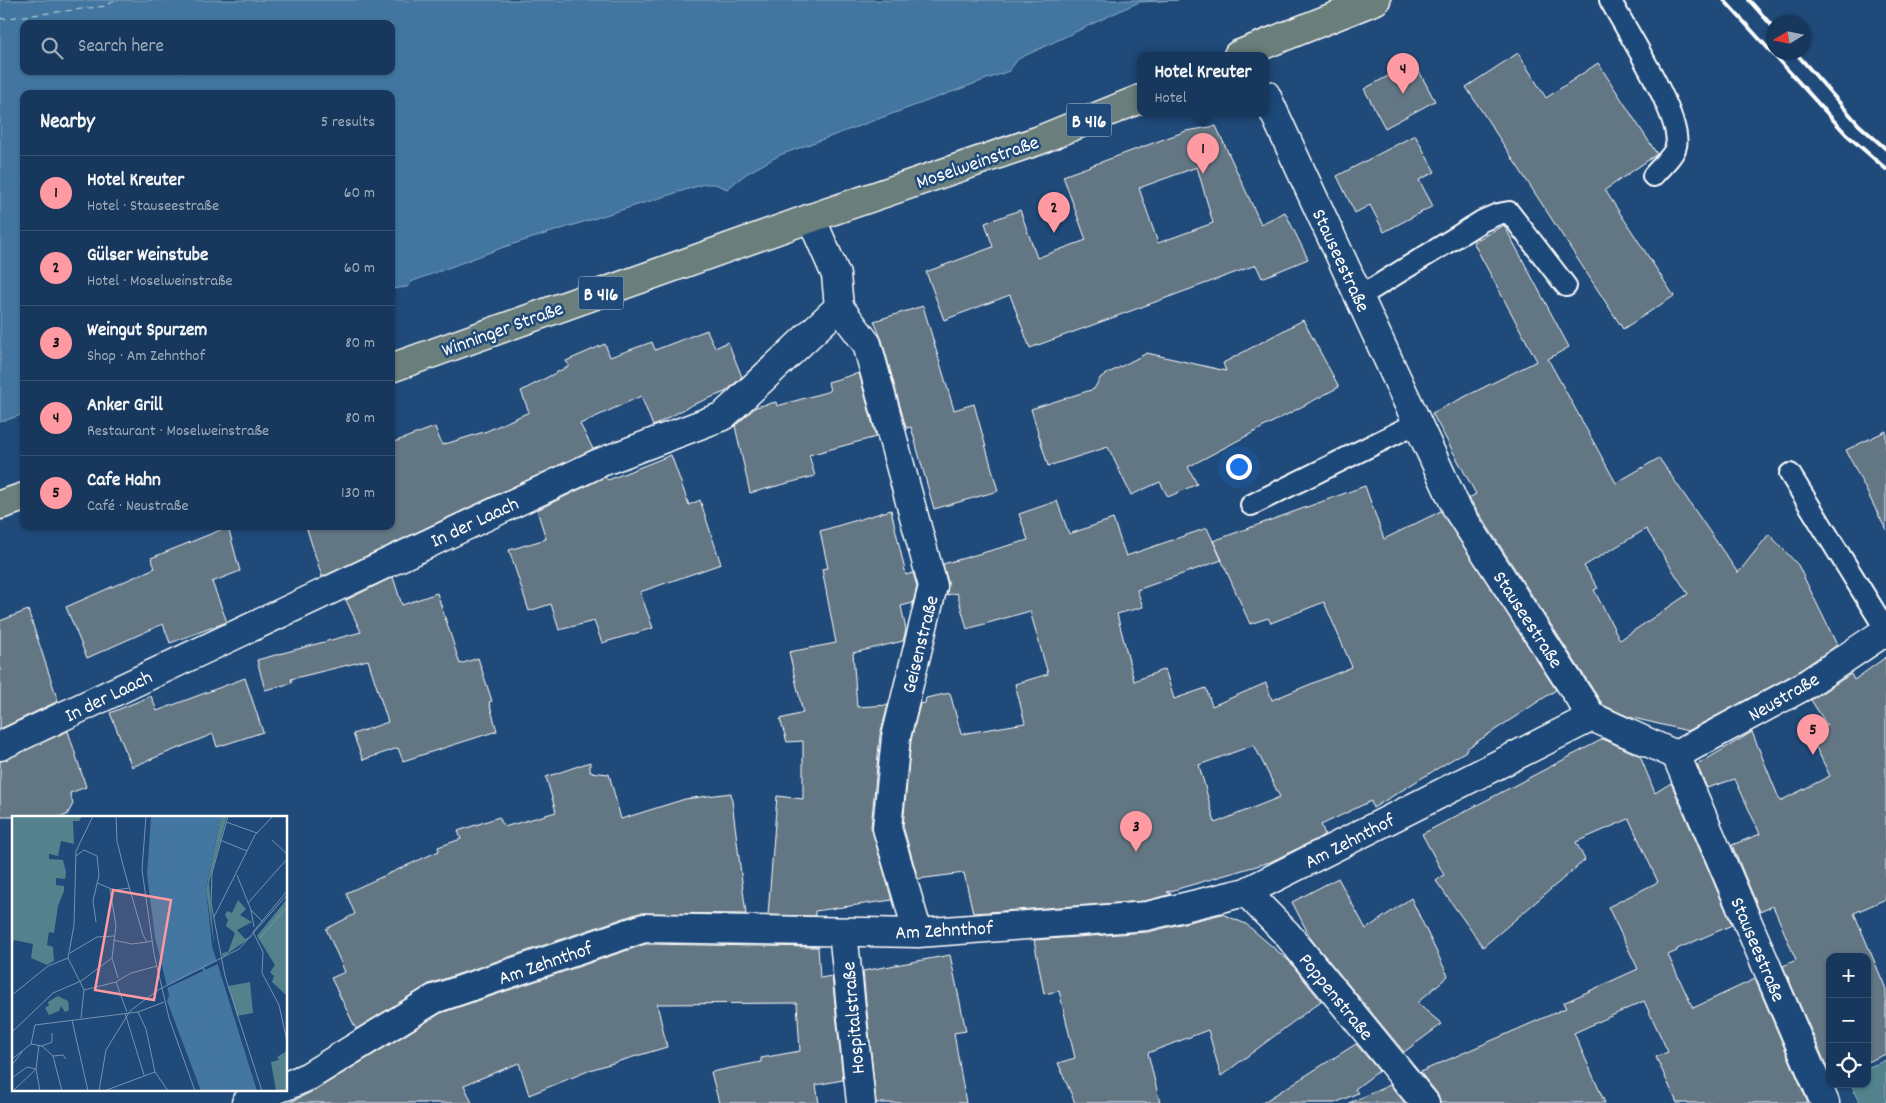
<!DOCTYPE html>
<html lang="en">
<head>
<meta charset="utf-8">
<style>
  body { margin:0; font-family:Dekko,sans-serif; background:#244365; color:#f1f3f6 }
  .controls { position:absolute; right:15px; bottom:15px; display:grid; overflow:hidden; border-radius:10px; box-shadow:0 1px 4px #0004 }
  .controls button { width:45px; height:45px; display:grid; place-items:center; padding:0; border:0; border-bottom:1px solid #365272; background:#17385c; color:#f1f3f6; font:25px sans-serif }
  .compass { position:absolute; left:1766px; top:15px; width:45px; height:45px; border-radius:50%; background:#17385c; box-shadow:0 1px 4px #0004; rotate:260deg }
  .you { position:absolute; left:1238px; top:466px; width:18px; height:18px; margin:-12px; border:4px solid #fff; border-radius:50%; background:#1a73e8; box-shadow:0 0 0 8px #1a73e833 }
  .badge { display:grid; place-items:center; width:32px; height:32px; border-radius:50%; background:#ff9aa2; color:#111; font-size:16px; font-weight:700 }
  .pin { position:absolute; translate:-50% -41px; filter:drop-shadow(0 1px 2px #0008) }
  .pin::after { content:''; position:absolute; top:26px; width:18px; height:15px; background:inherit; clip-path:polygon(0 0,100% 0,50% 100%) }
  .popup { position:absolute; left:1137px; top:52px; width:132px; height:65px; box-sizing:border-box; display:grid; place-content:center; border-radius:10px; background:#17385c; filter:drop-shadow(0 1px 4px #0005); font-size:16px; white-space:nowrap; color:#9eacbb }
  .popup b { font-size:19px; color:#f1f3f6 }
  .popup::after { content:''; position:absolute; left:50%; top:100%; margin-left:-10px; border:10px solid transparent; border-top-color:#17385c }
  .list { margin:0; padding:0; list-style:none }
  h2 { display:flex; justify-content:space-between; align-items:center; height:65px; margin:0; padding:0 20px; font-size:21px }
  h2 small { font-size:16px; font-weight:400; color:#9eacbb }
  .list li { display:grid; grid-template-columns:32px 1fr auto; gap:15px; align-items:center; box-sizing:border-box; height:75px; padding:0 20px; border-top:1px solid #365272 }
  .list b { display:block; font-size:19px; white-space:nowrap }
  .list p { margin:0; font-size:16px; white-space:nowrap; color:#9eacbb }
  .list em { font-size:16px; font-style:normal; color:#9eacbb }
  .icon { flex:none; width:28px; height:28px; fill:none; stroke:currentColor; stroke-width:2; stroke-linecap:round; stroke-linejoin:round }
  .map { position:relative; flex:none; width:1886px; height:1103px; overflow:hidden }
  .search { position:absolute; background:#17385c; box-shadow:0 1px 4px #0004; left:20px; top:20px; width:375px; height:55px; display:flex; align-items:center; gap:12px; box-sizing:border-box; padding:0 18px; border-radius:10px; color:#9eacbb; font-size:19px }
  .panel { position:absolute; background:#17385c; box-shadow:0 1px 4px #0004; left:20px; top:90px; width:375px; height:440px; border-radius:10px }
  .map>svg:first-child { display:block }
  .green { fill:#53828d; stroke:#a9c0c6 }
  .water { fill:#4376a0; stroke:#8eadc6; fill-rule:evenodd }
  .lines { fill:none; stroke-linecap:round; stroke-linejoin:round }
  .ferry { stroke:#d0dde7; stroke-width:1; stroke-dasharray:6 5; stroke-linecap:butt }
  .building { fill:#647684; stroke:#fff; fill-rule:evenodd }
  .lane-casing { stroke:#fff; stroke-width:24 }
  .street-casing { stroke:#fff; stroke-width:31 }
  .primary-casing { stroke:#fff; stroke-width:31 }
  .lane { stroke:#1f4a7a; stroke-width:20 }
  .street { stroke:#1f4a7a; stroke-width:28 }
  .primary { stroke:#6b7f7c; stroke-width:28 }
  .rail { stroke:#fff; stroke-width:4 }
  .labels { text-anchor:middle; stroke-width:5; stroke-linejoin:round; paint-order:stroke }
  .shield { fill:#1f4a7a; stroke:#bcc9d7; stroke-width:1 }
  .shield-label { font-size:19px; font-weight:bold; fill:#fff }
  .street-label { font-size:20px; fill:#fff; stroke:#1f4a7a }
  .inset-river { fill:none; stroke:#4376a0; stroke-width:2.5 }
  .inset-road { fill:none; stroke:#7992af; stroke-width:1 }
  .view { fill:#ff9aa2; fill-opacity:0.15; stroke:#ff9aa2; stroke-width:2.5 }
  .inset-edge { fill:none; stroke:#fff; stroke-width:2.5 }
</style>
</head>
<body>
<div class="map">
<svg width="1886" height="1103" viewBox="0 0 1886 1103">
  <rect width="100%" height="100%" fill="#1f4a7a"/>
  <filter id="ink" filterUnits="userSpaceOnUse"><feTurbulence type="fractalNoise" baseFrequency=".02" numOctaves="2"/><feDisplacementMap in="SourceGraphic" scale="10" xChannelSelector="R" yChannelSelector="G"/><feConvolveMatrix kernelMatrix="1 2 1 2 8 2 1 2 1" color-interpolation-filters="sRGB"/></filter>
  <g filter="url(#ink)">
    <path class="green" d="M1886,1060V1103H1860L1851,1084H1867V1068Z"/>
    <path class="water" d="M0,0H1178L1140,2L1130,6L1018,59L1009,71L780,155L746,174L727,189L715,184H704L504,247L413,281L407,287L391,289V94H24V414L0,422ZM24,24H391V71H24Z"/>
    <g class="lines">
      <path class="ferry" d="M0,19L106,6L115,0"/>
    </g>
    <path class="building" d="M1518,53L1546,98L1598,63L1657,154L1605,190L1674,296L1623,329L1466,87Z
      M1414,62L1435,101L1385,128L1364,89Z
      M1216,126L1261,224L1285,212L1308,259L1262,278L1256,265L1030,348L1010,295L944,320L926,272L993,247L985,223L1020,210L1037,258L1086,240L1063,176L1186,131ZM1197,167L1213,223L1158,243L1139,188Z
      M1415,135L1435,172L1419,180L1433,206L1384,232L1370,205L1355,213L1337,176Z
      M1504,225L1569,347L1548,359L1616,483L1659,458L1738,573L1769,534L1798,565L1837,645L1796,673L1688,731L1629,717L1603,705L1471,501L1469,498L1476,494L1432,413L1537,361L1473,242ZM1646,529L1688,594L1620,640L1594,590L1598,588L1584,566Z
      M923,306L954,410L974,404L998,491L934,509L911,427L906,428L882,340L874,321Z
      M1303,320L1339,387L1188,467L1197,484L1168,497L1160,482L1131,495L1108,447L1048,466L1031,409L1094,389L1101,377L1147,353L1226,371L1223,363Z
      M707,330L715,348L728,342L742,377L725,392L692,405L653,426L641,396L580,424L593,449L322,577L306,526H391V443L435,427L442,445L487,431L529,412L521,391L569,366L566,361L605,344L610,357L652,342L655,350Z
      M859,373L876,437L809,455L815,476L750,493L735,426L756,407L776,402L777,406L830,391L828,382Z
      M1886,431V530L1846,450Z
      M671,455L689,505L700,500L721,564L640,592L653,628L602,643L594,621L559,630L551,604L529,611L509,550L546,539L537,510L605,477L608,480Z
      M1365,486L1384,539L1441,511L1556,690L1466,749V751L1373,808L1371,801L1321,825L1325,834L1317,839L1270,862L1167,892L1172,894L1145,901L973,913L964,873L918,879L903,826L911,740L920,704L925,703L926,698L950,693L961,734L1025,723L1015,684L1048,674L1030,611L967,629L957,593L947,595L948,582L943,564L1028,540L1019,514L1057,501L1069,534L1113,519L1126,556L1207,528L1222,560L1137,590L1143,607L1117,614L1134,681L1165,669L1174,699L1206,688L1212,706L1266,683L1272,700L1352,667L1324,602L1271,623L1268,618L1250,624L1213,541ZM1254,745L1280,797L1215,823L1199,765Z
      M891,510L906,575L913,573L917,586L913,603L901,606L906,630L903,641L853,653L857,707L888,705L880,735L871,827L892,900L815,911V916L768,915L777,796L803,799V741L787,742L780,719L803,713L789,652L836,643L822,569L828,568L820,531Z
      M228,527L240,571L212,582L227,622L170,643L163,624L87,658L66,607L155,568L151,558Z
      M393,577L402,605L437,593L460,664L478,658L492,701L489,702L497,731L403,761L398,748L363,760L353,734L388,722L368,660L291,679L292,683L265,690L257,660L361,632L346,600Z
      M28,610L58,701L0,729V621Z
      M1886,657V899L1854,913L1886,989V1054L1867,1062V957H1830V1074L1783,966L1796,960L1773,906L1760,912L1732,845L1760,834L1735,779L1707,788L1697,765L1752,732L1780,801L1830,776L1810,735L1827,725L1811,700L1851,674L1854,680Z
      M245,678L263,732L217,747L213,734L132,767L110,713L151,696L157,711Z
      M68,731L86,787L70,793L73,804L67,815L60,817H0V761Z
      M1603,739L1640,756L1655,793L1671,783L1732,925L1677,949V951L1668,955L1693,1008L1755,979L1808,1103H1677L1656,1057L1668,1052L1644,1001L1574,1033L1605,1103H1440L1437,1093L1420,1072L1566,1008L1563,1003L1638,969L1608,907L1658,882L1629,819L1576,842L1585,860L1483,947L1436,881L1444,875L1422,834Z
      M590,762V772L609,774L621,819L685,799L731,793L746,914L639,913L429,984L356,1029L331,978L345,972L326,929L355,914L346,893L439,851L438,847L461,839L458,831L499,817L504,827L556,812L546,777Z
      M1338,878L1366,929L1411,898L1448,976L1417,1003L1442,1024L1404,1052L1311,939L1292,902Z
      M1222,914L1246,924L1289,961L1321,1001L1221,1076L1208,1030L1148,1053L1160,1103H1075L1058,1063L1075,1058L1059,991L1044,994L1034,940L1148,932Z
      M646,944L818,947L820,978L832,976L843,1080L816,1085L819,1103H719L711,1072L761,1062V1058L800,1051L797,1003L657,1004L667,1047L593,1069L529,1095L519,1063L464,1085L472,1103H289L317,1089L441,1013Z
      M950,955L966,1031L954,1033L966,1103H876L863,971Z
      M1356,1044L1379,1071L1355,1089L1358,1093L1335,1103H1262Z
      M1390,1085L1405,1103H1349Z"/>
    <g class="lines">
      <defs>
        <path id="lane" d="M1610,0C1625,28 1683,118 1676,146C1674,156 1659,168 1653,176
          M1359,297L1482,221L1498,214L1509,212L1566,286
          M1790,474L1886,630
          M1251,505L1417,423"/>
        <path id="street" d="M1266,95L1457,509L1592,717L1676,755L1825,1103
          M839,307L867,344L933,586L896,737L887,828L918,933
          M0,746L599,463L723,416L839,307L836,275L811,218
          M1676,755L1804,686L1886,631
          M1246,892L1287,934L1425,1103
          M843,932L861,1103
          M286,1086L309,1076L434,999L644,928L918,933L1147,916L1246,892L1592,717
          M246,1103L278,1089"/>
        <path id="primary" d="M1238,55L1376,0
          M391,368L811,218L1037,141L1140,99
          M0,505L24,497"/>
      </defs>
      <use href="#lane" class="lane-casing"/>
      <use href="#street" class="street-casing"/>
      <use href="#primary" class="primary-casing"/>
      <use href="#lane" class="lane"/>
      <use href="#street" class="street"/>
      <use href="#primary" class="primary"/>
      <path class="rail" d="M1724,0L1846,134L1886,169
        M1749,0L1774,28
        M1795,52L1859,125L1886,149"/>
    </g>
  </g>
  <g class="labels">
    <g class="shield">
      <rect x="1066.5" y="103.5" width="45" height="33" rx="4"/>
      <rect x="578.5" y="276.5" width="45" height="33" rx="4"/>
    </g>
    <g class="shield-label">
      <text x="1089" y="127">B 416</text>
      <text x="601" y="300">B 416</text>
    </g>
    <g class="street-label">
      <text transform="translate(977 161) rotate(-19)" y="7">Moselweinstraße</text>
      <text transform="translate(1342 260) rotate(65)" y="7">Stauseestraße</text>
      <text transform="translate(502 328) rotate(-20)" y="7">Winninger Straße</text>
      <text transform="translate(474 521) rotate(-25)" y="7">In der Laach</text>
      <text transform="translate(1529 619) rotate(57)" y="7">Stauseestraße</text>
      <text transform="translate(919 644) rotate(-76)" y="7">Geisenstraße</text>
      <text transform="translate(108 695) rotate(-26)" y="7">In der Laach</text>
      <text transform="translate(1783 696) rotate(-30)" y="7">Neustraße</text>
      <text transform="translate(1349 840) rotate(-27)" y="7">Am Zehnthof</text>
      <text transform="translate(944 929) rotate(-3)" y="7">Am Zehnthof</text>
      <text transform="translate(1759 949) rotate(67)" y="7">Stauseestraße</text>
      <text transform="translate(545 962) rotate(-19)" y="7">Am Zehnthof</text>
      <text transform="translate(1337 996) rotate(51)" y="7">Poppenstraße</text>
      <text transform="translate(852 1018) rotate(-95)" y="7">Hospitalstraße</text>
    </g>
  </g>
  <g transform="translate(12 816)">
    <rect width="275" height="275" fill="#1f4a7a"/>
    <path d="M0,0H70L67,5H61L62,28L49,25L46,40L37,38V43L51,44L54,56L53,63L44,62V69L52,70V75L46,90L42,117L37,116L35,129L41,131L42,145L35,149L19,142L21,128L2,124L0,129ZM209,0H215L197,67L202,129L194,73ZM275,83V180L260,166L262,160L258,156L263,149L245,120ZM226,84L234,93L228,99L240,106L225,114L233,123L242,119L211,141L210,137L216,136L223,117L214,110L216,104L213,99L215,95L220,97ZM238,166L241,197L225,200L216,170ZM46,180L56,185L57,194L53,196L49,190L47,195L37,199L33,192L37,189L36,186ZM275,235V275H264L259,246L267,244L265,241Z" fill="#53828d"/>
    <path d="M139,0H209L194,72L200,130L245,275H189L155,185L157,179L143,121L135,59Z" fill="#4376a0"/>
    <path d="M205,145L206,148L153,173L152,171Z" fill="#1f4a7a"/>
    <path class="inset-river" d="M167,0L162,10L158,90L177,136L195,157L204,162L195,207L216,275"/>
    <path class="inset-road" d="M104,0L105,25L112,53L131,119L135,126L140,125M134,0L130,54L142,138L157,202L183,275M216,0L200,57L199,87L213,160L250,275M214,6L245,17M208,24L235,35M260,24L275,38M64,40L72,34L85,40L87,59L81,85L84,106M225,59L239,94L250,105M85,67L102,74L118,72M98,73L104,110L100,142L106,162M275,75L241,116L251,136L250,157L267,189L275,225M236,87L275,43M239,94L242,111M202,101L243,19L261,0M247,123L275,91M101,124L120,128L135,126M58,137L85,121L102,120M56,142L62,109L64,35L81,0M56,142L72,174L69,202M104,166L115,196M72,174L104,166L119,157L145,150M0,179L36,150L56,142M126,196L134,213L143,256L156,275M113,197L132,259M60,204L76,275M0,216L41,177L69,165L100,142M19,228L30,230L41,240L50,275M27,229L24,253L28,275M30,230L40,226V217M41,240L51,239L54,243M0,243L19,228L23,209L126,196L152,186M0,249L10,236M0,262L15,251L24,253L1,275M87,275L94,234L118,195L146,174L227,133L275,79M92,275L143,256"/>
    <path class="view" d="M101,74L159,84L142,184L83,174Z"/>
    <rect width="275" height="275" class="inset-edge"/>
  </g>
</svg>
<div class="controls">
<button>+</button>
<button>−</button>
<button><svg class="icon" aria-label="locate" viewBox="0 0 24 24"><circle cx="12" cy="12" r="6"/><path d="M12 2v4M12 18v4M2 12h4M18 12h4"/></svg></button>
</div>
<svg class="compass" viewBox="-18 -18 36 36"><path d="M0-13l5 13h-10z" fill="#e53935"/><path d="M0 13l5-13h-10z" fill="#9eacbb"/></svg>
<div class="you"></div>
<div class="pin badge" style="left:1203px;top:174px">1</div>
<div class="popup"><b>Hotel Kreuter</b>Hotel</div>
<div class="pin badge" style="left:1054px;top:233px">2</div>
<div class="pin badge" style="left:1136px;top:852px">3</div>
<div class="pin badge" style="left:1403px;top:94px">4</div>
<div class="pin badge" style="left:1813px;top:755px">5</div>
<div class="search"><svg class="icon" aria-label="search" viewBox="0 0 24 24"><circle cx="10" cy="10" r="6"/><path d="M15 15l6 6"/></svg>Search here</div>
<section class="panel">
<h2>Nearby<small>5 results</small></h2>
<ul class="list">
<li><span class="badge">1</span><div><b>Hotel Kreuter</b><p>Hotel · Stauseestraße</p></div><em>60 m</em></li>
<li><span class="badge">2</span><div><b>Gülser Weinstube</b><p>Hotel · Moselweinstraße</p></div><em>60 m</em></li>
<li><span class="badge">3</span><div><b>Weingut Spurzem</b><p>Shop · Am Zehnthof</p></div><em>80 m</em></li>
<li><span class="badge">4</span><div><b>Anker Grill</b><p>Restaurant · Moselweinstraße</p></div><em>80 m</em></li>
<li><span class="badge">5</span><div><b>Cafe Hahn</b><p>Café · Neustraße</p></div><em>130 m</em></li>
</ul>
</section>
</div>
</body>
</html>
